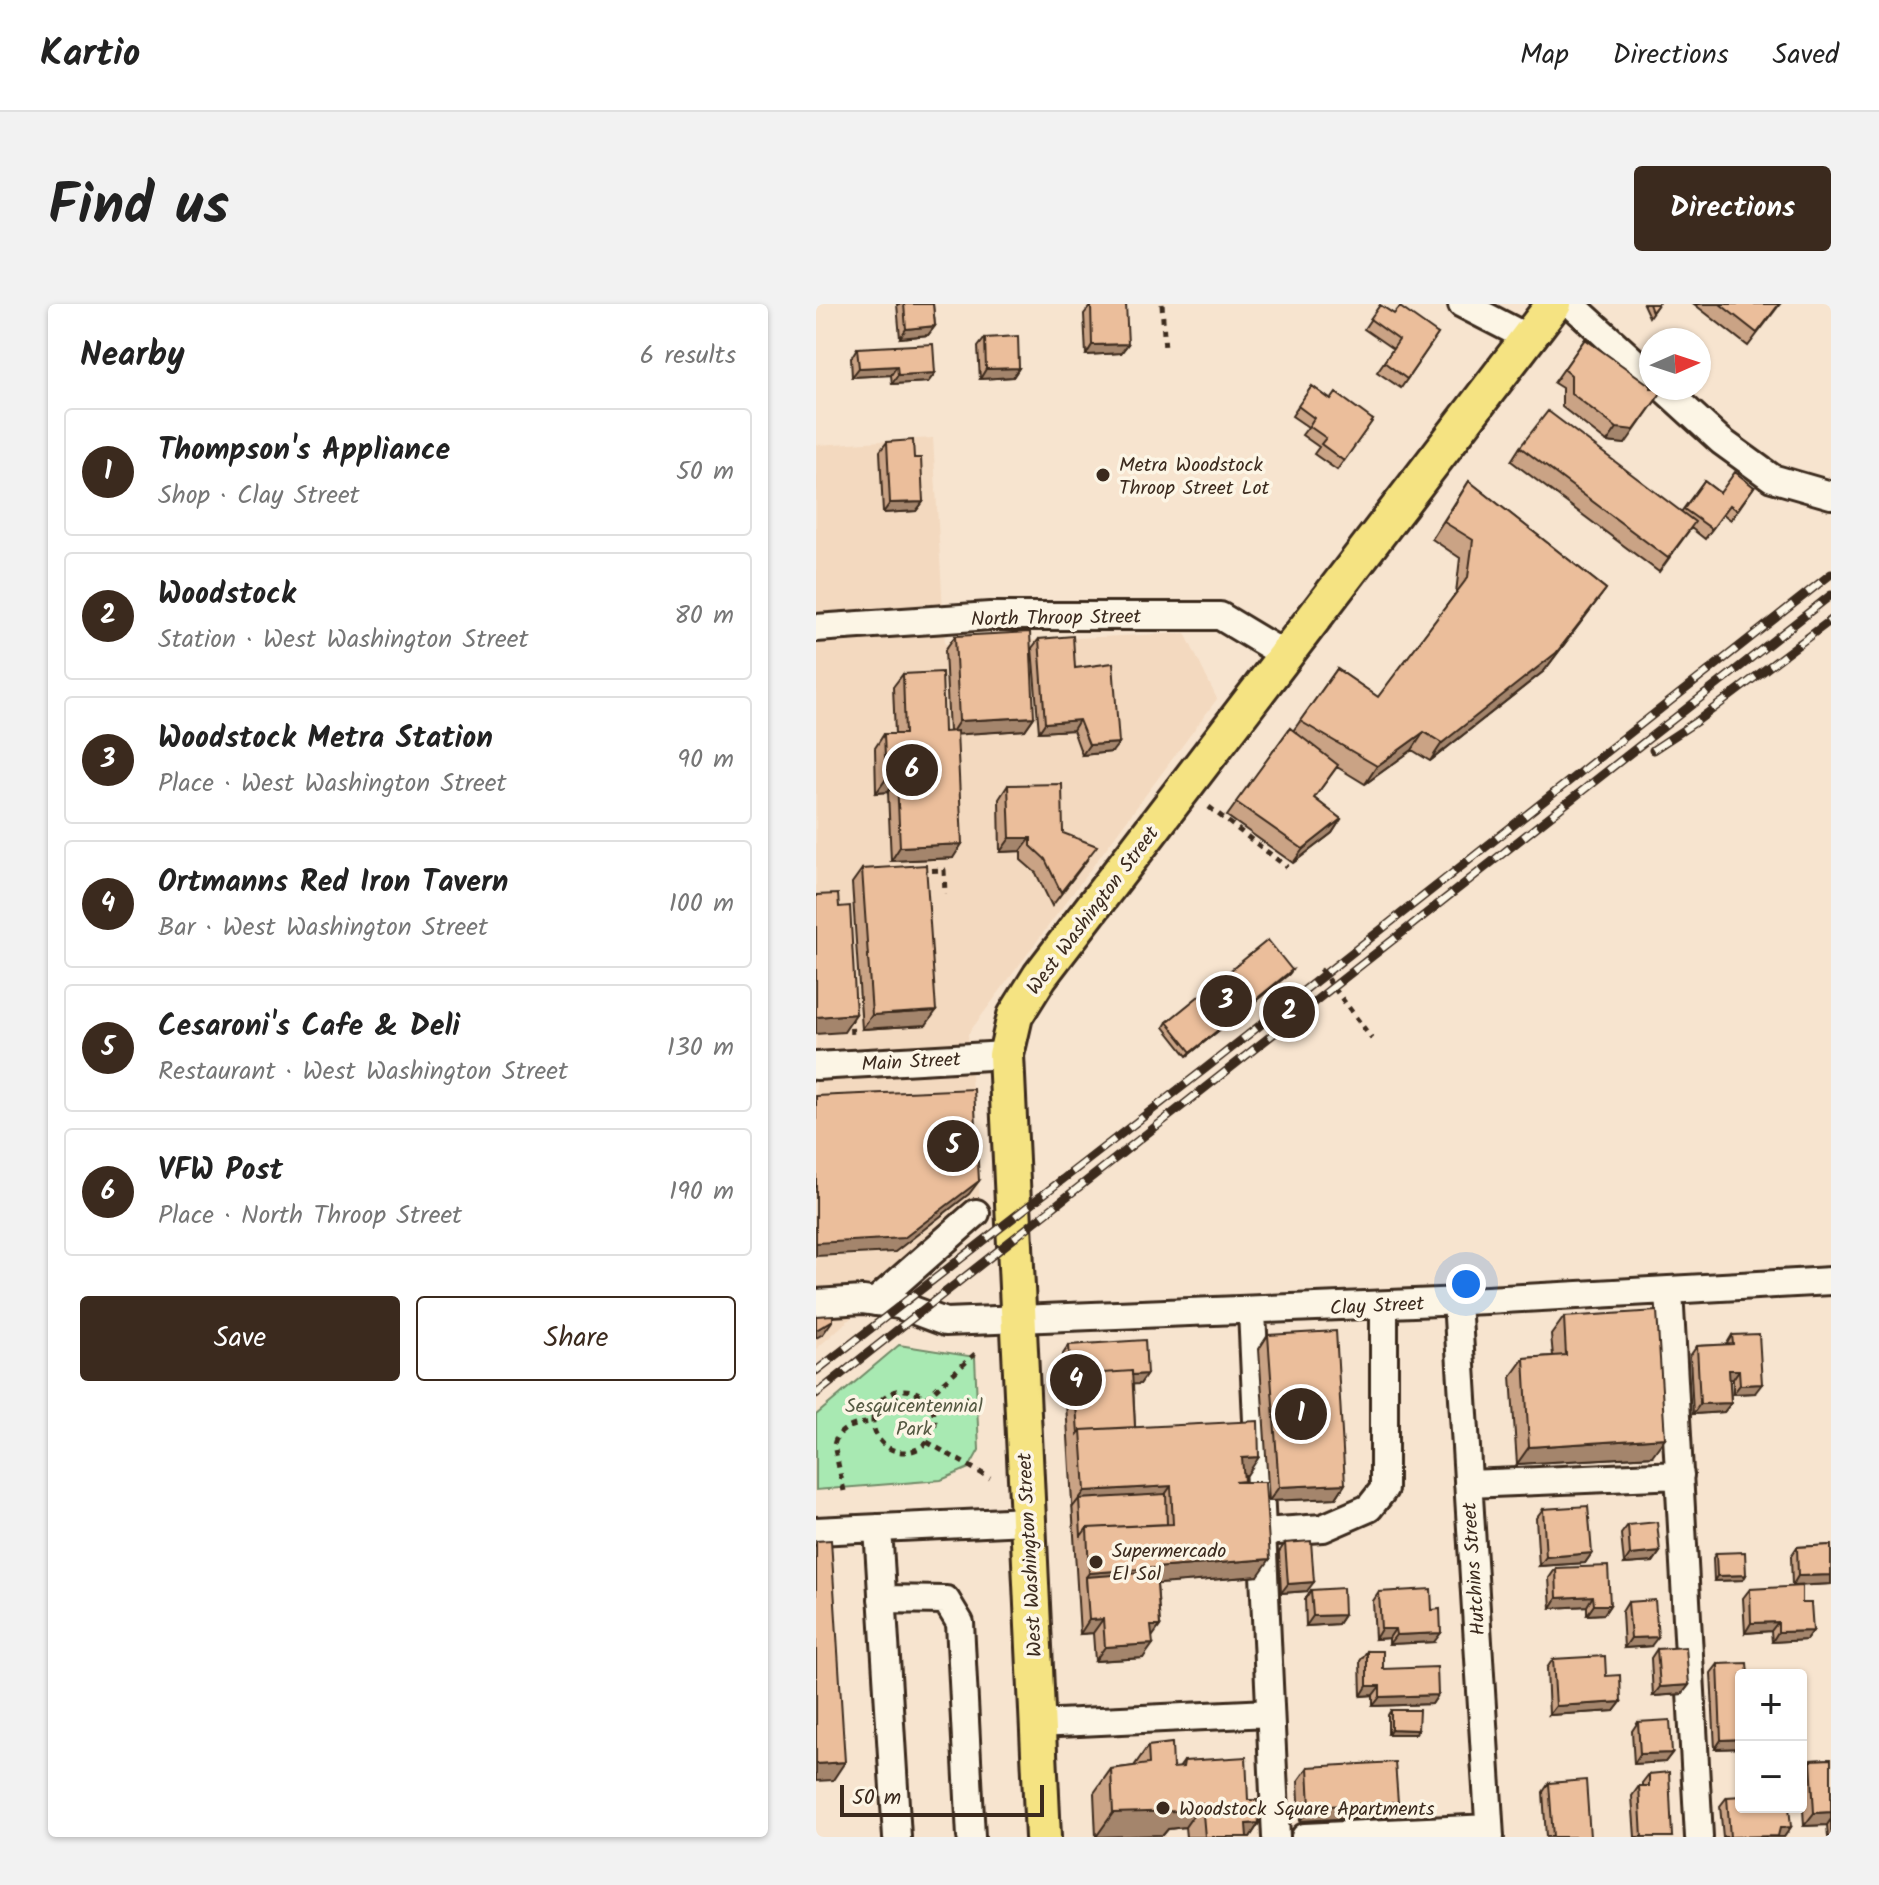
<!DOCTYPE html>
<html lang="en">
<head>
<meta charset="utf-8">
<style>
  body { margin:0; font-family:Kalam,sans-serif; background:#f2f2f2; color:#222 }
  .controls { position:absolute; right:24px; bottom:24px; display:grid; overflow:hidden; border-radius:8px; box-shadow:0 2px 6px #0004 }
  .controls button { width:72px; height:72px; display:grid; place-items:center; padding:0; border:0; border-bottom:2px solid #e0e0e0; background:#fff; color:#222; font:40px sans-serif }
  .compass { position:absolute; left:823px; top:24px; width:72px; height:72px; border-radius:50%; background:#fff; box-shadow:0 2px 6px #0004; rotate:87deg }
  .scale { position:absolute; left:24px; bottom:20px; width:204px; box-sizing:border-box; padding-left:8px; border:4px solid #3b2a1e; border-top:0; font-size:22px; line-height:28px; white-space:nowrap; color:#3b2a1e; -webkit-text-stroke:6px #fcf5e5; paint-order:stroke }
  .you { position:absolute; left:650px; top:980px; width:28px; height:28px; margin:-20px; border:6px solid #fff; border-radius:50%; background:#1a73e8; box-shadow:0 0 0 12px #1a73e833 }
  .badge { display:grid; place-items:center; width:52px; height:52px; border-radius:50%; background:#3b2a1e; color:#fff; font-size:26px; font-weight:700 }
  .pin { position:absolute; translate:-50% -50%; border:4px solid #fff; box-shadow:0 2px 8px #0006 }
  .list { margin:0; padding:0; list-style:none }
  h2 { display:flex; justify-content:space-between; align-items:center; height:104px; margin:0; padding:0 32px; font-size:34px }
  h2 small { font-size:26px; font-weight:400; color:#767676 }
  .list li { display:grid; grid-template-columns:52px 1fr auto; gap:24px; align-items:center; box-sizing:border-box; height:128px; margin:0 16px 16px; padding:0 16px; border:2px solid #e0e0e0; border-radius:8px }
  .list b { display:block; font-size:30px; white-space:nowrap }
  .list p { margin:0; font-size:26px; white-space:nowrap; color:#767676 }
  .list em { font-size:26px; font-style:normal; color:#767676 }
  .actions { display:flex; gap:16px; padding:24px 32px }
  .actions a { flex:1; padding:18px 0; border:2px solid #3b2a1e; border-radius:8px; text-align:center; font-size:28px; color:#3b2a1e }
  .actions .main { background:#3b2a1e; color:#fff }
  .map { position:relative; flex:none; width:1015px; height:1533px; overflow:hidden; border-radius:8px }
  header { display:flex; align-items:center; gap:48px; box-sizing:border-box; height:112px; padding:0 40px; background:#fff; border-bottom:2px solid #e0e0e0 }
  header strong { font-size:38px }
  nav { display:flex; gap:44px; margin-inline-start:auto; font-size:28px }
  .intro { display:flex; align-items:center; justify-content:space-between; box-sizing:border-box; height:192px; padding:0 48px }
  h1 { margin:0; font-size:56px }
  .button { padding:20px 36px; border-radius:8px; background:#3b2a1e; color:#fff; font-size:28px; font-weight:700 }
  main { display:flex; gap:48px; padding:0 48px }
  aside { flex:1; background:#fff; border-radius:8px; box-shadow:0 2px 6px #0004 }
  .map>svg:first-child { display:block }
  .built { fill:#f3d9bf }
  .green { fill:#a8e9b2; stroke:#728a68; stroke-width:2 }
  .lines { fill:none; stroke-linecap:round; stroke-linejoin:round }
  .minor-casing { stroke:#3b2a1e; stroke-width:32 }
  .major-casing { stroke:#3b2a1e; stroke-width:40 }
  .path { stroke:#3b2a1e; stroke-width:5; stroke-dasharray:6 6; stroke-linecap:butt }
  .minor { stroke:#fcf5e5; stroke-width:26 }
  .major { stroke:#f5e382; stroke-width:34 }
  .rail-casing { stroke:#3b2a1e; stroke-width:9 }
  .rail { stroke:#fcf5e5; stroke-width:6; stroke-dasharray:18; stroke-linecap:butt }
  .wall { fill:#caa385; stroke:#3b2a1e; stroke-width:2 }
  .shaded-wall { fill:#a4856c; stroke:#3b2a1e; stroke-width:2 }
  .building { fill:#ebbe9b; stroke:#3b2a1e; stroke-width:2 }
  .poi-dot { fill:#3b2a1e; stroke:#fcf5e5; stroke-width:3 }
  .labels { text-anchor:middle; stroke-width:7; stroke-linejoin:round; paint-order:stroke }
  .poi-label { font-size:20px; fill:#3b2a1e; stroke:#fcf5e5; text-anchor:start }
  .street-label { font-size:20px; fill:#3b2a1e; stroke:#fcf5e5 }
  .park-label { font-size:20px; fill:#565a43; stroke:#fcf5e5 }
</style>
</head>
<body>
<header>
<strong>Kartio</strong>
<nav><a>Map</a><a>Directions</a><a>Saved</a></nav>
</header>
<div class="intro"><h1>Find us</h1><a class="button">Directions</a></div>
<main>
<aside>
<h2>Nearby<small>6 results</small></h2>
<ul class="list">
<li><span class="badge">1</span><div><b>Thompson's Appliance</b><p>Shop · Clay Street</p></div><em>50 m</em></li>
<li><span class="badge">2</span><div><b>Woodstock</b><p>Station · West Washington Street</p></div><em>80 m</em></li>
<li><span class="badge">3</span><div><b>Woodstock Metra Station</b><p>Place · West Washington Street</p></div><em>90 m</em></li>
<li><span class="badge">4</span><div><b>Ortmanns Red Iron Tavern</b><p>Bar · West Washington Street</p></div><em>100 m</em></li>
<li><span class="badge">5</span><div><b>Cesaroni's Cafe &amp; Deli</b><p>Restaurant · West Washington Street</p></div><em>130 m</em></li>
<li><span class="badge">6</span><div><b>VFW Post</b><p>Place · North Throop Street</p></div><em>190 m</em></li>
</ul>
<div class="actions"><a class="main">Save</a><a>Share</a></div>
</aside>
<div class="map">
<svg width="1015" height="1533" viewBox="0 0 1015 1533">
  <rect width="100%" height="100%" fill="#f7e4cf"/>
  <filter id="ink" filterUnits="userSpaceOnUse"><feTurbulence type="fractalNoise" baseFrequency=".0125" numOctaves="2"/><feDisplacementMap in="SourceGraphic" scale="16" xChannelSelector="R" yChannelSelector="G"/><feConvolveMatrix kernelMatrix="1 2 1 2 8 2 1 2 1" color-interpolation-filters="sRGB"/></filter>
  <g filter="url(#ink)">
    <path class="built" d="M117,134L129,340L369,329L401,395L152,730L164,900L0,1045V141Z"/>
    <path class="green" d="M83,1041L159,1053L163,1146L153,1164L125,1176L0,1186V1111Z"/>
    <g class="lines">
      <defs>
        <path id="minor" d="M646,0L712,34
          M755,0L835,73
          M847,84L905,137L956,174L1015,191
          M0,324L174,312H404L469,351
          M0,762L190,751
          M853,986L883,1533
          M641,997L674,1533
          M59,998L160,909
          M0,999L47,996L83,1001L129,1018L671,996L1015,977
          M436,1007L460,1533
          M652,1180L864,1171
          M62,1224L81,1533
          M0,1227L212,1217
          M446,1228L507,1224L553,1204L568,1185V1001
          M66,1295L130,1296L144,1319L155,1533
          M221,1420L453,1409
          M489,1533L673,1524"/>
        <path id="major" d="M227,1533L190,751L199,712L224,672L738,0"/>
      </defs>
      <use href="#minor" class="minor-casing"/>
      <use href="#major" class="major-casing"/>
      <path class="path" d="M346,0L349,46
        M393,503L471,563
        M104,567L128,566L129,590
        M504,665L556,735
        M35,712L36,734
        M57 1117a31 31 0 1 1 62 0a31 31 0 1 1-62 0Z
        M110,1094L160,1049
        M111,1138L174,1174
        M28,1187L18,1141C22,1123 40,1120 56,1118"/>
      <use href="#minor" class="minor"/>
      <use href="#major" class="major"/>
      <defs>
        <path id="rail" d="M837,446L881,417L1015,316
          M0,1067L390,764L1015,270
          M0,1090L1015,291"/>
      </defs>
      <use href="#rail" class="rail-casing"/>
      <use href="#rail" class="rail"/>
    </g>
    <path class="wall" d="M81,0H117L119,22L112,31L84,34Z
      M827,0H842L833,13Z
      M878,0H964L932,42Z
      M275,1L312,40L305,49L270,51L268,10Z
      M564,1L578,10L622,30L585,84L561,68L577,45L548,25Z
      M169,34L203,64L197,73L164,75L162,43Z
      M769,35L834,82L809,140L791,138L746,103V84L738,79Z
      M41,44L119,69L112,78L76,80L75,71L36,73L35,54Z
      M496,82L515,96L557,116L521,166L498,150L503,143L486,131L492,123L476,112Z
      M71,138L98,154L107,198L100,207L67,209L64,147Z
      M704,143L865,208L888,177L904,189L938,183L915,216L907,210L889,235L875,224L843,268L695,157Z
      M653,177L790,285L728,367L614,457L596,446L549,480L521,463L498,494L525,515L516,529L477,559L411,512L474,424L477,427L521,365L562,393L640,289L644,254L616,235Z
      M139,332L218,413L209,426L141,430L137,554L75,557L72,488L60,489L59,444L68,430H79L77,383L87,370L128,428H133L129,346Z
      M223,335L259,364L296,448L266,451L257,426L223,428L216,344Z
      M192,481L247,529L271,556L236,602L220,569L205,556V547L184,548L183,495Z
      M46,565L110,721L46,725L36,579Z
      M476,666L473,670L371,752L348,723L351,718Z
      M748,1013L836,1152L701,1160L695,1072L708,1054L737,1052L735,1031Z
      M452,1031L529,1180L520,1194L453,1197L443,1045Z
      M916,1031L939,1089L917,1090V1075H914L915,1099L908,1108L877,1110L874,1052L881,1042L910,1041Z
      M253,1041L331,1070L324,1080H317L319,1123L431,1171H428L442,1272L341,1280L344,1322L336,1332L327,1354L279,1357L277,1329L264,1330L247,1050Z
      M727,1205L776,1249L769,1259L723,1262L720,1214Z
      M812,1221L844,1248L837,1258L808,1260L805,1230Z
      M469,1239L491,1287L465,1289L463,1248Z
      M1015,1241V1280L976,1282L975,1252L981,1243Z
      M900,1249L930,1271L927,1276L898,1277L897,1254Z
      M740,1264L794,1301L788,1310L771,1311V1302L735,1304L733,1274Z
      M934,1285L986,1299L997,1327L990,1336L956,1338L955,1327L929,1329L927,1294Z
      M495,1286L528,1311L522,1320L490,1322L489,1295Z
      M563,1288L618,1338L573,1340V1334L559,1335L557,1297Z
      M812,1298L835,1342L808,1344L806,1308Z
      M841,1345L873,1381L866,1390L837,1392L835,1354Z
      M551,1347L567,1365L622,1391L616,1400L557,1402V1391L545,1392L544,1357Z
      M737,1355L805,1398L798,1407L733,1411L731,1364Z
      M902,1360L925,1444L899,1445L895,1369Z
      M575,1406L602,1426L599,1430H572V1411Z
      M822,1418L856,1449L849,1458L818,1460L816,1427Z
      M332,1442L357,1464H363L368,1457L432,1496L443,1519L434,1533H370L369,1523L352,1525L347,1531L280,1533L278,1489L295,1465L318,1462Z
      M1015,1455V1533H1012L1011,1521L988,1522L985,1470L995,1456Z
      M492,1463L582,1498L572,1512L484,1517L482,1477Z
      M833,1470L856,1533H819L816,1492L823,1482H826V1479Z
      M733,1479L774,1533H730L727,1488Z
      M911,1493L975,1523L968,1533H907L904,1502Z"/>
    <path class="shaded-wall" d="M119,22L112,31L84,34L90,25Z
      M312,40L305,49L270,51L276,41Z
      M81,62L75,71L36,73L43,64Z
      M203,64L197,73L164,75L170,65Z
      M119,69L112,78L76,80L82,71Z
      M847,86L809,140L791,138L801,124Z
      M107,198L100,207L67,209L74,199Z
      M790,285L728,367L614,457L626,439Z
      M218,413L209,426L134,431L143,417Z
      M263,416L257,426L223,428L229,419Z
      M608,428L596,446L549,480L561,462Z
      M303,439L296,448L266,451L273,441Z
      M70,475H81L72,488L60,489Z
      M525,515L516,529L477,559L487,545Z
      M194,534H215L205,547L184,548Z
      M146,540L137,554L75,557L84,543Z
      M476,666L473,670L371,752L375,748Z
      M120,707L110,721L46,725L56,711Z
      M40,710L28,728L0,730V713Z
      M163,877L153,890L79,948L0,952V939Z
      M17,1016L7,1030L0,1034V1026Z
      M913,1066H923L917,1075L907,1076Z
      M331,1070L324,1080L259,1084V1075Z
      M946,1080L939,1089L917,1090L924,1081Z
      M915,1099L908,1108L877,1110L884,1100Z
      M849,1134L836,1152L701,1160L713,1143Z
      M443,1153L431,1171H414L426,1154Z
      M529,1180L520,1194L453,1197L463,1183Z
      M355,1182L343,1199L263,1195L256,1204L269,1187Z
      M844,1248L837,1258L808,1260L814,1251Z
      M776,1249L769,1259L723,1262L730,1253Z
      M454,1255L442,1272L271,1286L270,1273L273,1269Z
      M930,1271L927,1276L898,1277L901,1272Z
      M1015,1271V1280L976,1282L982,1272Z
      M498,1278L491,1287L465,1289L472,1280Z
      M777,1292L771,1302L735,1304L741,1294Z
      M778,1301H794L788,1310L771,1311Z
      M528,1311L522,1320L490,1322L497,1312Z
      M287,1315L277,1329L264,1330L273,1316Z
      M962,1318L955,1327L929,1329L935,1319Z
      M335,1322H344L334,1336Z
      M565,1325H579L573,1334L559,1335Z
      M997,1327L990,1336L956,1338L962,1328Z
      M625,1329L618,1338L573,1340L580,1331Z
      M842,1333L835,1342L808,1344L815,1334Z
      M337,1340L327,1354L279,1357L289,1343Z
      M873,1381L866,1390L837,1392L844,1383Z
      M551,1382H564L557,1391L545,1392Z
      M622,1391L616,1400L557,1402L564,1393Z
      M805,1398L798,1407L733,1411L740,1402Z
      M575,1425L602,1426L599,1430H572Z
      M925,1435V1444L899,1445L905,1436Z
      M856,1449L849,1458L818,1460L824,1450Z
      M29,1458L17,1476L0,1477V1460Z
      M582,1498L572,1512L484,1517L494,1503Z
      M386,1499L369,1523L352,1525L347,1531L280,1533L297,1509Z
      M1015,1508V1515L1011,1521L988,1522L998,1509Z
      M443,1519L434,1533H421L430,1520Z
      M975,1523L968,1533H956L964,1524Z"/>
    <path class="building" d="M88,0H117L119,22L90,25Z
      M310,0L312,40L276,41L275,1Z
      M833,0H842L836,8Z
      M904,0H963L941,29Z
      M564,1L578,10L584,3L622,30L591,75L568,58L583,36L554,15Z
      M202,32L203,64L170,65L169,34Z
      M769,35L835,82V84H844L847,86L818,126L801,124L755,89V71L748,65Z
      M117,40L119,69L82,71L81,62L43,64L41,44Z
      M496,82L515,96L520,89L557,116L528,157L505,140L510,134L493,122L498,114L482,102Z
      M732,107L879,218L852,254L704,143Z
      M97,136L98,154H105L107,198L74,199L71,138Z
      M919,168L938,183L921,206L914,201L896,225L868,205L888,177L904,189Z
      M653,177L790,285L740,349L626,439L608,428L561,462L484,417L521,365L562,393L652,273L657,236L628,218Z
      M214,328L218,413L143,417L139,332Z
      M257,332L259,364L297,359L303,439L273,441L263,416L229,419L223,335Z
      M126,368L128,428L141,427L146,540L84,543L81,475H70L68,430H89L87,370Z
      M474,424L522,461L498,494L525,515L487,545L420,498Z
      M246,480L247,529L281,542L245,588L229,555L215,542V534H194L192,481Z
      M110,561L120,707L56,711L46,565Z
      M22,590L23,603L34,602L40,710L0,713V591Z
      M452,636L476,666L375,748L351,718Z
      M158,785L163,877L88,934L0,939V792Z
      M841,1007L849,1134L713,1143L708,1054L750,1051L748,1013Z
      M17,1011V1016L0,1026V1012Z
      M520,1027L529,1180L463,1183L452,1031Z
      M943,1030L946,1080L924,1081L923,1066H913L915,1099L884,1100L881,1042L917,1040L916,1031Z
      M329,1036L331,1070L316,1071V1067L258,1071L255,1075L253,1041Z
      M316,1067L319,1123L265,1126L262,1130L258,1071Z
      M442,1117L443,1153L426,1154L428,1177L419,1178H449L454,1255L273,1269L271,1224L357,1220L355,1182L269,1187L265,1126Z
      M350,1190L351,1220L271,1224L265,1232L263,1195Z
      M772,1202L776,1249L730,1253L727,1205Z
      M841,1218L844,1248L814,1251L812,1221Z
      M15,1236L29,1458L0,1460V1237Z
      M495,1237L498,1278L472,1280L469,1239Z
      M1015,1241V1271L982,1272L981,1243Z
      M929,1248L930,1271L901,1272L900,1249Z
      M792,1262L794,1301H778L777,1292L741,1294L740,1264Z
      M340,1268L344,1322H335L337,1340L289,1343L287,1315L273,1316L270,1273Z
      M986,1282V1299H995L997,1327L962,1328V1318L935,1319L934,1285Z
      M527,1284L528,1311L497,1312L495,1286Z
      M615,1285L616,1306L624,1305L625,1329L580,1331L579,1325H565L563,1288Z
      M839,1296L842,1333L815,1334L812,1298Z
      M870,1343L873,1381L844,1383L841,1345Z
      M551,1347H567V1365L621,1363L622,1391L564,1393V1382H551Z
      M789,1352L790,1372L804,1371L805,1398L740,1402L737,1355Z
      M931,1359L932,1371H925V1435L905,1436L902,1360Z
      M575,1406H603L602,1426L575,1425Z
      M854,1416L856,1449L824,1450L822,1418Z
      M356,1439L357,1464L367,1463L368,1457L430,1453L432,1496H441L443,1519L430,1520L431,1533H389L386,1499L364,1501V1507L297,1509L295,1465L333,1460L332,1442Z
      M1015,1455V1508L998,1509L995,1456Z
      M579,1458L582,1498L494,1503L492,1463Z
      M853,1468L856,1533H826L823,1482H833V1470Z
      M770,1476L774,1533H737L733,1479Z
      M925,1492V1503H973L975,1523L964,1524L962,1532L914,1533L911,1493Z"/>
  </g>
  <g class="poi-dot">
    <circle cx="287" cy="171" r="8"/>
    <circle cx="280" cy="1258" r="8"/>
    <circle cx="347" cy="1504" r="8"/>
  </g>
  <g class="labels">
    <g class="poi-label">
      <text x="303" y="167">Metra Woodstock<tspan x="303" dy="23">Throop Street Lot</tspan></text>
      <text x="296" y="1253">Supermercado<tspan x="296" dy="23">El Sol</tspan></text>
      <text x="363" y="1511">Woodstock Square Apartments</text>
    </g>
    <g class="street-label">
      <text transform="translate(240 313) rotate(-1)" y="7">North Throop Street</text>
      <text transform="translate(276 606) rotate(-53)" y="7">West Washington Street</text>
      <text transform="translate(95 757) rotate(-3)" y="7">Main Street</text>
      <text transform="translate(561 1001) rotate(-3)" y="7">Clay Street</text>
      <text transform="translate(213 1251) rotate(-93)" y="7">West Washington Street</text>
      <text transform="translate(657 1265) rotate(-94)" y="7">Hutchins Street</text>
    </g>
    <g class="park-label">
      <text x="98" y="1108">Sesquicentennial<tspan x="98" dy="23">Park</tspan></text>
    </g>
  </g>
</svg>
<div class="controls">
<button>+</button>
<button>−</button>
</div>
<svg class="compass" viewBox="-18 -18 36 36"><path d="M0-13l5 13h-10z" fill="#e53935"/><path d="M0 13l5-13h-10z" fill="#767676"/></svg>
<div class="scale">50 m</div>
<div class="you"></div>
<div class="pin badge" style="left:485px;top:1110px">1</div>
<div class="pin badge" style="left:473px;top:708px">2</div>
<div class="pin badge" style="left:410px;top:697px">3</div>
<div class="pin badge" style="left:260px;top:1076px">4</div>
<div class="pin badge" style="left:137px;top:842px">5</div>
<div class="pin badge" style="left:96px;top:466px">6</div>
</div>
</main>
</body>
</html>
